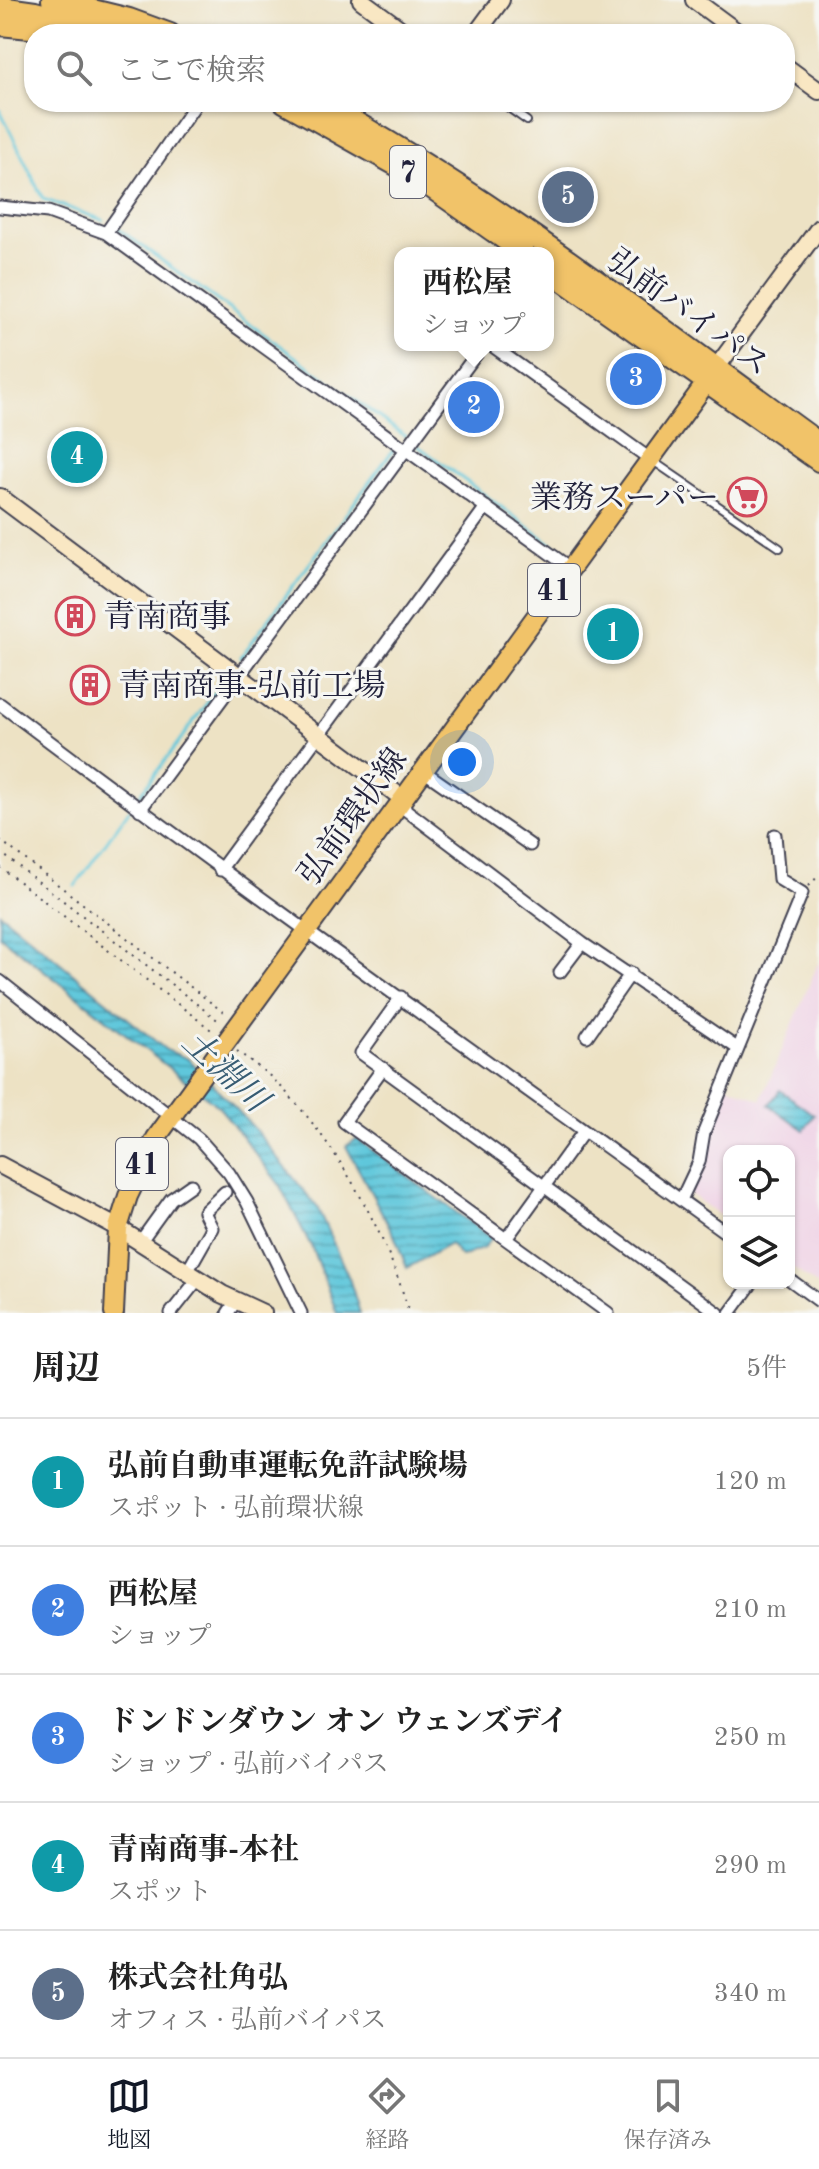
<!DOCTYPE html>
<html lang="ja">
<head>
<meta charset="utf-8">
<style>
  body { margin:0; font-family:"Old Standard TT","Noto Serif JP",serif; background:#f6f6f6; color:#222 }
  .controls { position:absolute; right:24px; bottom:24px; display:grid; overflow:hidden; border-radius:16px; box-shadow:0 2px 6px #0004 }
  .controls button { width:72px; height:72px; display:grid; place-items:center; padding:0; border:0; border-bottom:2px solid #e0e0e0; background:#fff; color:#222; font:40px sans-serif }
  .you { position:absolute; left:462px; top:762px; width:28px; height:28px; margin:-20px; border:6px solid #fff; border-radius:50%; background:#1a73e8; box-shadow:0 0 0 12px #1a73e833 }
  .badge { display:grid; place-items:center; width:52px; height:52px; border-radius:50%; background:#111827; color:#fff; font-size:26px; font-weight:700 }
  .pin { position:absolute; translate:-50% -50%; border:4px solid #fff; box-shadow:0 2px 8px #0006 }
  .popup { position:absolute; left:394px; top:247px; width:160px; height:104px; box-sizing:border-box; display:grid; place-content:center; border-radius:16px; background:#fff; filter:drop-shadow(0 2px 6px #0005); font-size:26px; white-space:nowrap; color:#767676 }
  .popup b { font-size:30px; color:#222 }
  .popup::after { content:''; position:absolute; left:50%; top:100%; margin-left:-16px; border:16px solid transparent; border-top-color:#fff }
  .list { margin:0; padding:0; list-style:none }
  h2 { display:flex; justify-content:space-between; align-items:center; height:104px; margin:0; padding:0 32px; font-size:34px }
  h2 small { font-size:26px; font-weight:400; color:#767676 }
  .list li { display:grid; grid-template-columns:52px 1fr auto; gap:24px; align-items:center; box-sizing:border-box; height:128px; padding:0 32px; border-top:2px solid #e0e0e0 }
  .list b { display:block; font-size:30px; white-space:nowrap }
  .list p { margin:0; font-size:26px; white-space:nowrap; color:#767676 }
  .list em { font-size:26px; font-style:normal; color:#767676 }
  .icon { flex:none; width:44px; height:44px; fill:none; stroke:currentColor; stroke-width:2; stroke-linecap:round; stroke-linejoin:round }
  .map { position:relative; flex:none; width:819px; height:1313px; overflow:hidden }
  .search { position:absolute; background:#fff; box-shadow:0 2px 6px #0004; left:24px; right:24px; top:24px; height:88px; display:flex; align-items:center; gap:20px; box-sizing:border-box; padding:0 28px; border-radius:32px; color:#767676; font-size:30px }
  .sheet { height:744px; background:#fff }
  nav { display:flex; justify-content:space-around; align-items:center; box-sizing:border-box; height:112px; border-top:2px solid #e0e0e0; background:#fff; font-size:22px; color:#767676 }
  nav a { display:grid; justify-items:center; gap:4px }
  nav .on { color:#111827 }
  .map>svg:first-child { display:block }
  .built { fill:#efd0e5 }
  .water { fill:url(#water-rules); stroke:#40748b; stroke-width:2 }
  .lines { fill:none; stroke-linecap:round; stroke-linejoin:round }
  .stream { stroke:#5fc7db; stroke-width:3 }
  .lane-casing { stroke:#403f50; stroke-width:10 }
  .street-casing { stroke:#403f50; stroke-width:15 }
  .secondary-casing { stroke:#403f50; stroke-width:20 }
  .primary-casing { stroke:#403f50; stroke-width:22 }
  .highway-casing { stroke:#403f50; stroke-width:24 }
  .path { stroke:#403f50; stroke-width:2; stroke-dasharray:2 6; stroke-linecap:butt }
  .lane { stroke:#fff; stroke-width:6 }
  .street { stroke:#fff; stroke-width:11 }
  .secondary { stroke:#f9e7c3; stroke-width:16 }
  .primary { stroke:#f1c369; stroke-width:18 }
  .highway { stroke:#f1c369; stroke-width:20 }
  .labels { text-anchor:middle; stroke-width:6; stroke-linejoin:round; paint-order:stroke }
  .shield { fill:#f6f6f2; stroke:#626272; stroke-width:2 }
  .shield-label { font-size:30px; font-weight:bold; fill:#22223b }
  .street-label { font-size:32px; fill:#22223b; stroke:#f6f6f2 }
  .poi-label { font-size:32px; fill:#22223b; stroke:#f6f6f2; text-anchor:start }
  .water-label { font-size:34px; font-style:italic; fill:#375c73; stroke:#f6f6f2 }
</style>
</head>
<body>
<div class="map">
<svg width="819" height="1313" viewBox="0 0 819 1313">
  <defs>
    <pattern id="water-rules" width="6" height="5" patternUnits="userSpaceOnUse" patternTransform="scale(2)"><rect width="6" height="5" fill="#5fc7db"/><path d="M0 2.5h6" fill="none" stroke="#4ea1b3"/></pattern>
  </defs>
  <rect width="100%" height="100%" fill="#f6f6f2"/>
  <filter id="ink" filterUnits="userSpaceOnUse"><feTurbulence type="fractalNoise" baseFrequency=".0125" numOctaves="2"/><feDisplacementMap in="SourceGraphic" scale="16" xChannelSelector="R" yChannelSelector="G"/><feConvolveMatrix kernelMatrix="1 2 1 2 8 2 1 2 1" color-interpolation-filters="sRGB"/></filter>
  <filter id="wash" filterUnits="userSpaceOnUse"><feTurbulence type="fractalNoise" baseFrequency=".006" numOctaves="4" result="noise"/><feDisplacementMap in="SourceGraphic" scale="32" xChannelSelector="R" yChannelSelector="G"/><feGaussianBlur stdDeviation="1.8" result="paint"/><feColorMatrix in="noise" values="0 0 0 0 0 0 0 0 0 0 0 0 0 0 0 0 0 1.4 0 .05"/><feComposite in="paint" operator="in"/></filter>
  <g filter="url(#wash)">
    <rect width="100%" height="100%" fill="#ede2c4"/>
    <path class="built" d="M819,961V1287L789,1265V1151H729V1222L689,1193L706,1134L726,1085L761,1100Z"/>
    <path class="water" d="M0,913L166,1050L189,1059L253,1127L317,1207L349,1278L360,1313H337L311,1246L279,1184L219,1107L0,936Z
      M780,1090L814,1115L804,1130L769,1105Z
      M357,1139L491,1238L484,1248L461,1257L450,1244L407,1268L394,1235L346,1146Z"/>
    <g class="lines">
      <path class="stream" d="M0,110L43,199L103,220
        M117,228L405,436
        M418,446L561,551
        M241,657L393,450
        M137,799L223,681
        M75,886L129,810"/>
    </g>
  </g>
  <g filter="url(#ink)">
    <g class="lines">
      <defs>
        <path id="lane" d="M500,102L527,121
          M653,461L780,548"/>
        <path id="street" d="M0,207L48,212L106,233L570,568
          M106,233L197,102
          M491,345L650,459
          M0,704C240,886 485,1059 729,1235
          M422,770L530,845
          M402,798L406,810L582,943L737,1048
          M140,810L483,345
          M220,870L486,507
          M560,972L582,943
          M0,981L199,1139L229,1173L247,1202L301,1313
          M401,997L361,1053L718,1313
          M587,1036L631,973
          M383,1068L344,1122L608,1313
          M681,1200L699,1162L704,1132L802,893L779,879L775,835
          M506,1239L584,1131
          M140,1242L171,1199L191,1185
          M187,1272L212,1228L204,1212L225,1192
          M789,1279L819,1301
          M171,1313L198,1279
          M228,1313L236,1301
          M730,1313L752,1283"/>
        <path id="secondary" d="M361,0L407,34
          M694,0L740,34
          M476,34L501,0
          M785,66L819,91
          M711,375L819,228
          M0,497L402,798
          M0,1165L118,1228L222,1294L263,1313"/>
        <path id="primary" d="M114,1313L118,1228L128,1196L156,1138L706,383"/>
        <path id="highway" d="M52,0L129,19L170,34
          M0,7L35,12L115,34
          M0,25L71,32
          M284,102L412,174L524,253
          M320,102C496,199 656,325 819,443
          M548,270L819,461"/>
      </defs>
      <use href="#lane" class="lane-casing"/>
      <use href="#street" class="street-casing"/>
      <use href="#secondary" class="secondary-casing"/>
      <use href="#primary" class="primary-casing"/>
      <use href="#highway" class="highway-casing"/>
      <path class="path" d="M0,840L227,1015
        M0,852L220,1022
        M0,867L214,1032
        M809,886L819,875
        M237,1051C253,1063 271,1075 284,1090C339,1148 388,1236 409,1313"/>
      <use href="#lane" class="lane"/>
      <use href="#street" class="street"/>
      <use href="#secondary" class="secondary"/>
      <use href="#primary" class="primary"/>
      <use href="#highway" class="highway"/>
    </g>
  </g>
  <defs>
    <symbol id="supermarket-ring" viewBox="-11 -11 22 22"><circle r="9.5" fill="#f6f6f2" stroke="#d1495b" stroke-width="1.5"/><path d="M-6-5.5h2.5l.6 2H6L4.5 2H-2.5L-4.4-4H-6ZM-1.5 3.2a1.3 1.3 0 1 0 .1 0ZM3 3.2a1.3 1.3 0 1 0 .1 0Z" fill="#d1495b"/></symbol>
    <symbol id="building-ring" viewBox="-11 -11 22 22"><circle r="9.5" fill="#f6f6f2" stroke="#d1495b" stroke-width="1.5"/><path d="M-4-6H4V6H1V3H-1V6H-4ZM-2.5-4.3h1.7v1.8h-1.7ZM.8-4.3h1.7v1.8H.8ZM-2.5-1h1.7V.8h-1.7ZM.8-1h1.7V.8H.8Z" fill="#d1495b"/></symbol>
  </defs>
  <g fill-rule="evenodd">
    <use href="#supermarket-ring" x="725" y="475" width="44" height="44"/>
    <use href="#building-ring" x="53" y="594" width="44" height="44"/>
    <use href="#building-ring" x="68" y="663" width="44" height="44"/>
  </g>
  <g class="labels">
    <g class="shield">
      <rect x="390" y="146" width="36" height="52" rx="6"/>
      <rect x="528" y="564" width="52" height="52" rx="6"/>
      <rect x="116" y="1138" width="52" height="52" rx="6"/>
    </g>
    <g class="shield-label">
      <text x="408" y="182">7</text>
      <text x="554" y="600">41</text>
      <text x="142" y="1174">41</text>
    </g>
    <g class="street-label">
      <text transform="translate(689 312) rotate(36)" y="11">弘前バイパス</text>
      <text transform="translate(352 816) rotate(-54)" y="11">弘前環状線</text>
    </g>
    <g class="poi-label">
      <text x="719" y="508" text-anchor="end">業務スーパー</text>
      <text x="103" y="627">青南商事</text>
      <text x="118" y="696">青南商事-弘前工場</text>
    </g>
    <g class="water-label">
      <text transform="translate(226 1070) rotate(43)" y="12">土淵川</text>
    </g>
  </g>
</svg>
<div class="controls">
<button><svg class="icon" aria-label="locate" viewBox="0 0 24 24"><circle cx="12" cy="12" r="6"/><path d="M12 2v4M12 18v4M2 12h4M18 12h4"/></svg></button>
<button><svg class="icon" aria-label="layers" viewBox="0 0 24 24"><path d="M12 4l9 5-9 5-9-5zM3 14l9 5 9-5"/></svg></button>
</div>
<div class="you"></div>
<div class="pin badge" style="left:613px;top:634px;background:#0f9aa8">1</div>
<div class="pin badge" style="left:474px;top:407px;background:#3f7fe0">2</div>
<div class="popup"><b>西松屋</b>ショップ</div>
<div class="pin badge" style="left:636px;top:379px;background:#3f7fe0">3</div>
<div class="pin badge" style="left:77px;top:457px;background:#0f9aa8">4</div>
<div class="pin badge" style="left:568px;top:197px;background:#5c6f8a">5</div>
<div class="search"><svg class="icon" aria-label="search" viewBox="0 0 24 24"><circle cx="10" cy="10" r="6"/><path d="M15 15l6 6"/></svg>ここで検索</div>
</div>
<section class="sheet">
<h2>周辺<small>5件</small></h2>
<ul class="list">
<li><span class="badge" style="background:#0f9aa8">1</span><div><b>弘前自動車運転免許試験場</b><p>スポット · 弘前環状線</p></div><em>120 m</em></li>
<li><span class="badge" style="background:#3f7fe0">2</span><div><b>西松屋</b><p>ショップ</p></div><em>210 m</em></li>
<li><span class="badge" style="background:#3f7fe0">3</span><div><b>ドンドンダウン オン ウェンズデイ</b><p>ショップ · 弘前バイパス</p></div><em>250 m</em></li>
<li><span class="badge" style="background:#0f9aa8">4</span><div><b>青南商事-本社</b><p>スポット</p></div><em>290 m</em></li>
<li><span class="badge" style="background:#5c6f8a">5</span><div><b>株式会社角弘</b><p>オフィス · 弘前バイパス</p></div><em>340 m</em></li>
</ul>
</section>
<nav>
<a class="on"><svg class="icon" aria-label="map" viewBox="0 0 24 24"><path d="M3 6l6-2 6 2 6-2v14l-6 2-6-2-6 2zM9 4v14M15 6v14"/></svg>地図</a>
<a><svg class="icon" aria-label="directions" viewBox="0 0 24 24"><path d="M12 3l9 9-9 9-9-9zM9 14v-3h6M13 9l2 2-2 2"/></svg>経路</a>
<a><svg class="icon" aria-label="saved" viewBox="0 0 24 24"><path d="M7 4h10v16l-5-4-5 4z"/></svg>保存済み</a>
</nav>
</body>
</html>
